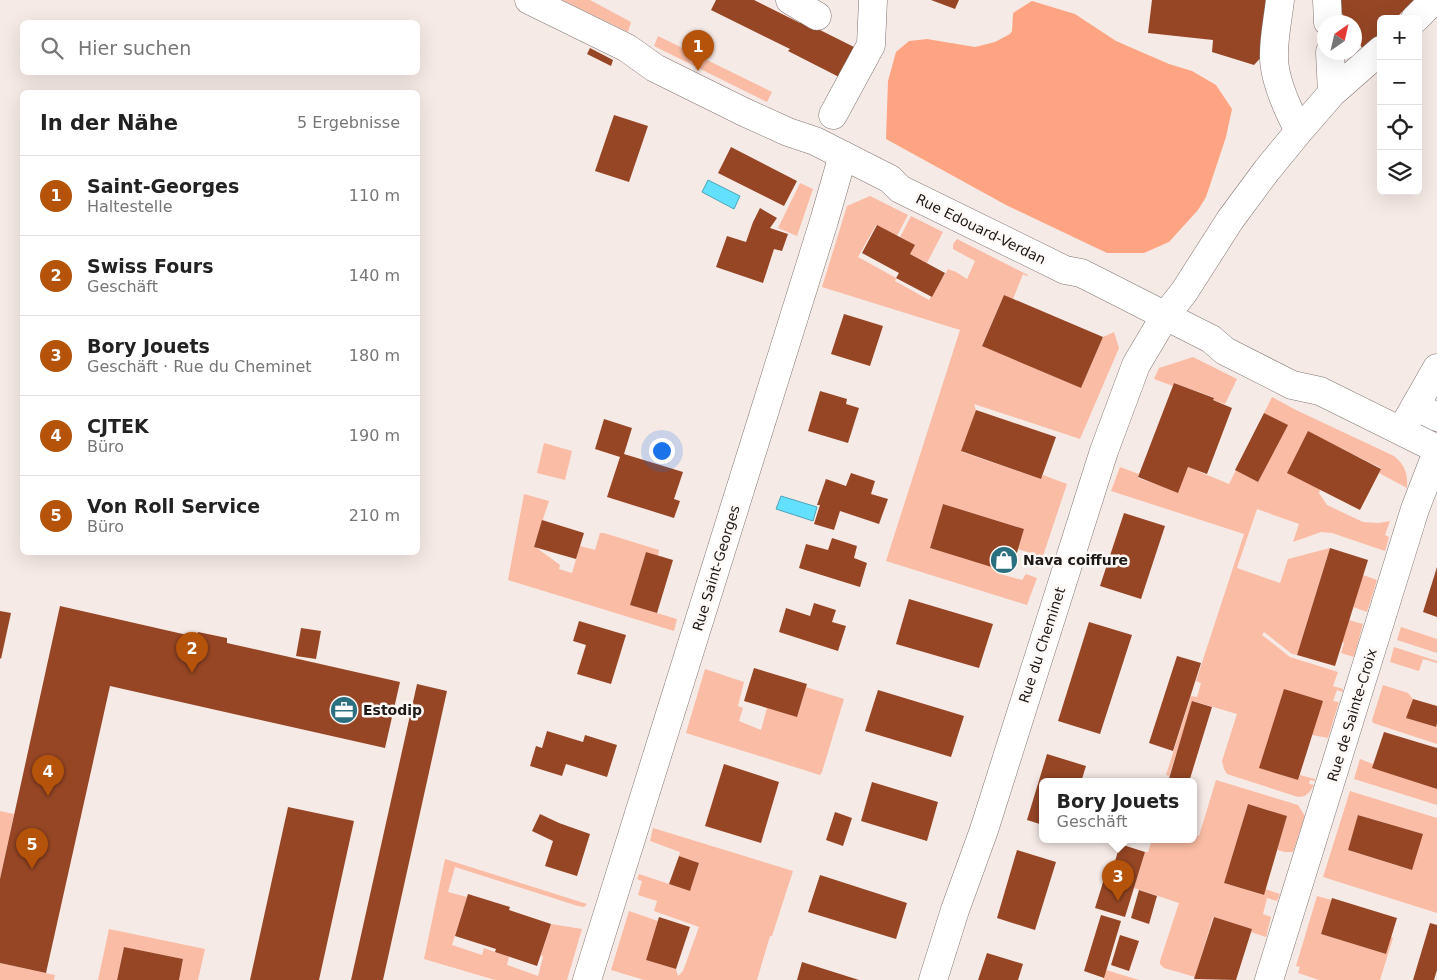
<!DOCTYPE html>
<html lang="de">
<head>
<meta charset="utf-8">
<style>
  body { margin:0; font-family:"DejaVu Sans",sans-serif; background:#f6f6f6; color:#222 }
  .controls { position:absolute; right:15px; top:15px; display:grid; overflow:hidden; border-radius:8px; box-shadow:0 5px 20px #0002 }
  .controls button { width:45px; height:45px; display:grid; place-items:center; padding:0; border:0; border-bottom:1px solid #e0e0e0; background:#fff; color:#222; font:25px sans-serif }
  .compass { position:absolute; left:1317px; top:15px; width:45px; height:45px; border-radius:50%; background:#fff; box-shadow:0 5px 20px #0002; rotate:34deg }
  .you { position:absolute; left:661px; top:450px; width:18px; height:18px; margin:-12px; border:4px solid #fff; border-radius:50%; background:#1a73e8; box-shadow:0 0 0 8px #1a73e833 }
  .badge { display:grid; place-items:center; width:32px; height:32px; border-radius:50%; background:#b45309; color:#fff; font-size:16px; font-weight:700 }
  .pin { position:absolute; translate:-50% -41px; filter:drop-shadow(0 1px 2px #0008) }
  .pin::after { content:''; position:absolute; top:26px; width:18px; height:15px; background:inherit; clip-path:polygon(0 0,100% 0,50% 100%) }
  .popup { position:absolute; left:1039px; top:778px; width:158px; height:65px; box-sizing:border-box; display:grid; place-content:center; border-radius:8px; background:#fff; filter:drop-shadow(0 1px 4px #0005); font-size:16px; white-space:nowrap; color:#767676 }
  .popup b { font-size:19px; color:#222 }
  .popup::after { content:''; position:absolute; left:50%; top:100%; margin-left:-10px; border:10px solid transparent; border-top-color:#fff }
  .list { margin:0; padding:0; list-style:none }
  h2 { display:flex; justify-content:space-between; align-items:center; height:65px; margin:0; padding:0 20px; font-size:21px }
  h2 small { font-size:16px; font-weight:400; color:#767676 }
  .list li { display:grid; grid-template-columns:32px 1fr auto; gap:15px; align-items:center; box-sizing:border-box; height:80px; padding:0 20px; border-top:1px solid #e0e0e0 }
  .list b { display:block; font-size:19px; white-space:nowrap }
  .list p { margin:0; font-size:16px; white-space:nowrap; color:#767676 }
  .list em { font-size:16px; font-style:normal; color:#767676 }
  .icon { flex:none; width:28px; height:28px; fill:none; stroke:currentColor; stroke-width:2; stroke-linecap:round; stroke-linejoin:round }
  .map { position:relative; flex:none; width:1437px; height:980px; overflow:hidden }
  .search { position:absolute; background:#fff; box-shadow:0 5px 20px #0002; left:20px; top:20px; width:400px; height:55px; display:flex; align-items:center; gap:12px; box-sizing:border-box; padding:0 18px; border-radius:8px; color:#767676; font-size:19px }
  .panel { position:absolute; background:#fff; box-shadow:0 5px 20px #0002; left:20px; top:90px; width:400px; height:465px; border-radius:8px }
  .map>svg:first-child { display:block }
  .green { fill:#fabca4; fill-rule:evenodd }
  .forest { fill:#fea482 }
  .water { fill:#62e0fd; stroke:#4da4b8 }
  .building { fill:#964625 }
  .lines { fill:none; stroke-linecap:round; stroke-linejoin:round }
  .minor-casing { stroke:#807673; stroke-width:29 }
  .minor { stroke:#fff; stroke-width:28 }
  .labels { text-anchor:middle; stroke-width:5; stroke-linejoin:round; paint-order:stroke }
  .street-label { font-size:14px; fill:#1d1917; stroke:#fef9f7 }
  .poi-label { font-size:14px; font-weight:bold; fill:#1d1917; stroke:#fef9f7; text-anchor:start }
</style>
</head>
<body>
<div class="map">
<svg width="1437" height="980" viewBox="0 0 1437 980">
  <rect width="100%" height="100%" fill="#f6eae6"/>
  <path class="green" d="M562,0H590L631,22L628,32Z
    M658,36L772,92L767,102L654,46Z
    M800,183L813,189L797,236L778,228Z
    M870,196L908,215L897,236L876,225L858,257L896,278L895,281L929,300L948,269L956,272L967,279L975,261L953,249V244L957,239L1028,275L1027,276L1023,274L1013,299L1004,295L982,345L1081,388L1103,337L1114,332L1119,348L1080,439L974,404L976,410L962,452L1041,479L1043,475L1067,484L1039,568L1029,566L1030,553L1018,549L1024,529L943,504L930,548L996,568L997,573L1022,580L1026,574L1037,578L1027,605L886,561L960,330L822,287L847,206Z
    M911,216L943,232L927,263L910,254L914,245L900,237Z
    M1193,357L1237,379L1225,404L1213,400V397L1174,383L1173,386L1154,379L1159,368Z
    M1272,397L1296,410L1394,456C1405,465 1408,474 1407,488L1379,473L1381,468L1308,432L1320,489L1319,493L1327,505L1363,522L1379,523L1390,521L1385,535L1389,537L1385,551L1332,533L1321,532L1293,542L1299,524L1257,509L1237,568L1280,583L1288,559L1330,548L1297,655L1292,654L1264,632L1262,635L1290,657L1338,672L1333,686L1343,689V692L1337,690L1333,701L1339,702L1328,738L1312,735L1322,701L1260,768L1298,780L1300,775L1315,779V781L1310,780L1309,784L1314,785C1309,793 1307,797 1298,797L1227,774L1224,769L1222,761L1237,714L1193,701L1169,776L1166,775L1191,696L1197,697L1201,683L1196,681L1244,534L1111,491L1120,467L1139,474L1138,478L1178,492L1188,467L1229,484L1236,470L1258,482L1287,425L1264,413Z
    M544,443L572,451L565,480L537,473Z
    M524,494L549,501L534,546L560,565L559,569L572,573L580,546L595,550L600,533H604L659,550L658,556L646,552L630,605L677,619L674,631L508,580Z
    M1363,575L1377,580L1367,612L1353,607Z
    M1349,620L1363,624L1354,657L1341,653L1344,643L1342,642Z
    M1401,627L1437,639V653L1397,640Z
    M1394,647L1437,661V663L1423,659L1419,671L1390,662Z
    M705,669L744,682L738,706L743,708L739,721L761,730L767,708L797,716L806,687L844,699L822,772L820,775L686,733Z
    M1383,685L1408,693L1413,699L1407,718L1435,727L1437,723V744L1373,723L1372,720Z
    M1360,759L1437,789V805L1354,779Z
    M1216,780L1298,805L1305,816L1293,852H1285L1277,850L1287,816L1248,804L1224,883L1263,895L1265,889L1280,894L1277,901L1267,898L1263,914L1271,917L1266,937L1251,932L1252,929L1213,917L1195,977L1164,968L1160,964V961L1179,903L1134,888L1145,852H1148L1152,840H1193V835L1199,836Z
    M1350,791L1437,818V913L1323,877ZM1359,815L1422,834L1411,870L1348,850Z
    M0,811L14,814L0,879Z
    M653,828L793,871L772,936H770L757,980H644L611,970L629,911L658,921L646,960L676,969L678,976L683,971L699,927L654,911L657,901L638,895L642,881L637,879L639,874L690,891L699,863L679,856L680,852L650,841Z
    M445,859L587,904L584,907L578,906L455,867L448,892L467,897L452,945L482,955L484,948L509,957L507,965L538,976L543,957L541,955L551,924L582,929L567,980H495L424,959Z
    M1317,896L1332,900L1321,934L1386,954L1391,937L1393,938L1380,980H1319L1298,973L1300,967L1296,966Z
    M109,929L205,949L198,980H179L183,959L124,947L117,980H98Z
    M0,963L55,975L54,980H0Z
    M1106,970L1139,980H1103Z"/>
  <path class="forest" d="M1032,1L1075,14L1116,41L1169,64L1192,71L1216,85L1232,109L1226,137L1206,197L1198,210L1169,242L1144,253H1107L1006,205L886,139L888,81L896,52L909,41L927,39L975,47L995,42L1010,34L1012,31L1013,13Z"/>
  <path class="water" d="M708,180L740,196L734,209L702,192Z
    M781,496L817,507L813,521L776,509Z"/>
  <path class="building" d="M716,0H754L800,23L802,21L854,47L839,77L788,51L790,49L711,10Z
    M931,0H959L955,9Z
    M1152,0H1271L1265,53L1254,65L1212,52L1213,40L1148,33Z
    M1334,0H1414L1395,19H1381V34L1364,51L1354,35V22H1347Z
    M590,48L613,60L611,66L587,54Z
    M614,115L648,126L629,182L595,171Z
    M731,147L797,181L784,206L718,173Z
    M760,208L777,218L770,228L788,234L782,251L774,249L763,283L716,267L727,236L746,242L753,222Z
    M877,225L915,245L910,254L945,273L932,297L896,278L899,273L862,253Z
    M1004,295L1103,337L1081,388L982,346Z
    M844,314L883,326L870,366L831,354Z
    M1174,383L1214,398L1213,400L1232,408L1207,474L1188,467L1178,493L1138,477Z
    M820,391L847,399L846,404L859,408L848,443L808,431Z
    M976,410L1056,437L1041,479L961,451Z
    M1264,413L1288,425L1258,482L1235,470Z
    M604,419L632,428L624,454L683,472L674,499L680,501L674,518L607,497L620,457L595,449Z
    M1308,431L1381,469L1360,510L1287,473Z
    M851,473L875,481L871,494L888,499L879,524L840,511L834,530L814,524L820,505H817L826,479L846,486Z
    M943,504L1024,529L1011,573L930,548Z
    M1124,513L1165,526L1141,599L1100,586Z
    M542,520L584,533L576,559L534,547Z
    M832,538L857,546L854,558L867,563L860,587L799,568L806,544L828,550Z
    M1330,548L1368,560L1335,666L1297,655Z
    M646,552L673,560L657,613L630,605Z
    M1437,567V617L1423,612Z
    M909,599L993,624L979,668L896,644Z
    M814,603L836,610L832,622L846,626L838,651L779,632L786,608L810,616Z
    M60,606L196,637L198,632L227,638V643L400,682L385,748L110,686L46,973L0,963V879Z
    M0,611L11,613L1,659L0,658Z
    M579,621L626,635L611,684L577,674L586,645L573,641Z
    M1089,622L1132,635L1100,734L1058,721Z
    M301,628L321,631L316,659L296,656Z
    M1177,656L1201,663L1173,751L1149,743Z
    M754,668L807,684L797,717L744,701Z
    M417,684L447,691L383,980H351Z
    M1284,689L1323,701L1298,780L1259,768Z
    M878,690L964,716L951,757L865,731Z
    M1413,699L1437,706V723L1436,727L1406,718Z
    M1192,701L1212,707L1189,782H1168Z
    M547,731L583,742L585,735L617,745L607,777L566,764L562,776L530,766L536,746L542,748Z
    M1384,732L1437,748V789L1372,768Z
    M1047,754L1086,766L1081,782H1043V825L1027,820Z
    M724,764L779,782L761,843L705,826Z
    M872,782L938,802L927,841L861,821Z
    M1248,804L1287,816L1264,895L1224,883Z
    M288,807L354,821L319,980H250Z
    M835,812L852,818L843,846L826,840Z
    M540,814L559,823L590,834L577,876L545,866L553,841L532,831Z
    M1358,815L1423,834L1412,870L1348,850Z
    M1120,844L1145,852L1125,917L1095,908L1109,863L1114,865Z
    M1017,850L1056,862L1035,930L997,918Z
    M679,856L699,863L690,891L669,884Z
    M820,875L907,903L896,939L808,912Z
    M1139,890L1157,896L1149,924L1131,918Z
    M468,894L510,907L509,910L551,924L537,966L495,952L496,949L455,936Z
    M1332,898L1397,918L1386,954L1321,934Z
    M1101,915L1121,921L1104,978L1084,971Z
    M659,917L690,927L676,969L646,960Z
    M1214,917L1252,929L1236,980L1194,979Z
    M1430,923L1437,925V970L1434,980H1413Z
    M1120,935L1139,941L1129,971L1111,965Z
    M124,947L183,959L179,980H117Z
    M987,953L1023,964L1018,980H978Z
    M802,962L859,980H797Z"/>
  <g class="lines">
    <defs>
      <path id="minor" d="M529,0L627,48L655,68L744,112L788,132L815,141L890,179L900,189L1065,270L1081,273L1097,281L1211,339L1225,351L1292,385L1320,391L1437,449
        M790,0L817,16
        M1327,0L1328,22
        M1415,19L1434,0
        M1330,52L1332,93
        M833,115L871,45L873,0
        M1299,131L1332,93L1381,50
        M1415,406L1437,417
        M1401,431L1437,368
        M587,980L824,221L843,155
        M933,980L955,910L984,830L1104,451L1136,365L1165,316L1184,292L1230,220L1267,170L1299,131C1288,110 1273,78 1274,54C1274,36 1278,18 1280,0
        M1269,980L1415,509L1437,452"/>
    </defs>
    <use href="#minor" class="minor-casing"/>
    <use href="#minor" class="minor"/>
  </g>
  <defs>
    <symbol id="shop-disc" viewBox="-11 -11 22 22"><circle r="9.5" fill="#2b707f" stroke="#fef9f7"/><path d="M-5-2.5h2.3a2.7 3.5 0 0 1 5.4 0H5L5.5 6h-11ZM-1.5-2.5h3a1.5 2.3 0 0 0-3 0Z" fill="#fff"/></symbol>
    <symbol id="office-disc" viewBox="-11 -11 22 22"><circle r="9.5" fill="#2b707f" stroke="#fef9f7"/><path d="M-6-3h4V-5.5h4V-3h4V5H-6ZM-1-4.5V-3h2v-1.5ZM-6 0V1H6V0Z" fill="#fff"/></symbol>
  </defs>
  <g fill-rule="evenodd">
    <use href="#shop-disc" x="988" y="544" width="32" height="32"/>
    <use href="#office-disc" x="328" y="694" width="32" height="32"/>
  </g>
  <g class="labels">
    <g class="street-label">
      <text transform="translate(981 229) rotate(26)" y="5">Rue Edouard-Verdan</text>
      <text transform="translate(716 568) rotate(-73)" y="5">Rue Saint-Georges</text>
      <text transform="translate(1042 645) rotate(-72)" y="5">Rue du Cheminet</text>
      <text transform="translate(1352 715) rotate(-73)" y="5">Rue de Sainte-Croix</text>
    </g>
    <g class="poi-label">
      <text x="1023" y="565">Nava coiffure</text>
      <text x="363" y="715">Estodip</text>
    </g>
  </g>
</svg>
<div class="controls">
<button>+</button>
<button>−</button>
<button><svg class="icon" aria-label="locate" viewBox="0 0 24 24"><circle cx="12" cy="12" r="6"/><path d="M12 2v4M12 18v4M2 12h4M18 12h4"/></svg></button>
<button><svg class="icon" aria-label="layers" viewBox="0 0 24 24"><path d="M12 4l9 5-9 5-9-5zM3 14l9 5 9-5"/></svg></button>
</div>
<svg class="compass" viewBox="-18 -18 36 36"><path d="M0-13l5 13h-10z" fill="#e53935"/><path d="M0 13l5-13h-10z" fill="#767676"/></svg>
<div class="you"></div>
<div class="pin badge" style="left:698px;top:71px">1</div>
<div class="pin badge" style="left:192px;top:673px">2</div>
<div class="pin badge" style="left:1118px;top:901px">3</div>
<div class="popup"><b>Bory Jouets</b>Geschäft</div>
<div class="pin badge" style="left:48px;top:796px">4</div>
<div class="pin badge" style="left:32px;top:869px">5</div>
<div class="search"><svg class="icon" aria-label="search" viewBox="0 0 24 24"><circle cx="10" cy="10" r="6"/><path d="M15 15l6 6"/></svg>Hier suchen</div>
<section class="panel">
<h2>In der Nähe<small>5 Ergebnisse</small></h2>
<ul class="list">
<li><span class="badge">1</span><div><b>Saint-Georges</b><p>Haltestelle</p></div><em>110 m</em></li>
<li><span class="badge">2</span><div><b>Swiss Fours</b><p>Geschäft</p></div><em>140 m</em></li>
<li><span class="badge">3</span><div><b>Bory Jouets</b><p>Geschäft · Rue du Cheminet</p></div><em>180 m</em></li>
<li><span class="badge">4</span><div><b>CJTEK</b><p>Büro</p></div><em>190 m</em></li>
<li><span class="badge">5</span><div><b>Von Roll Service</b><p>Büro</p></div><em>210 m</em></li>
</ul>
</section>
</div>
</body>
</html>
